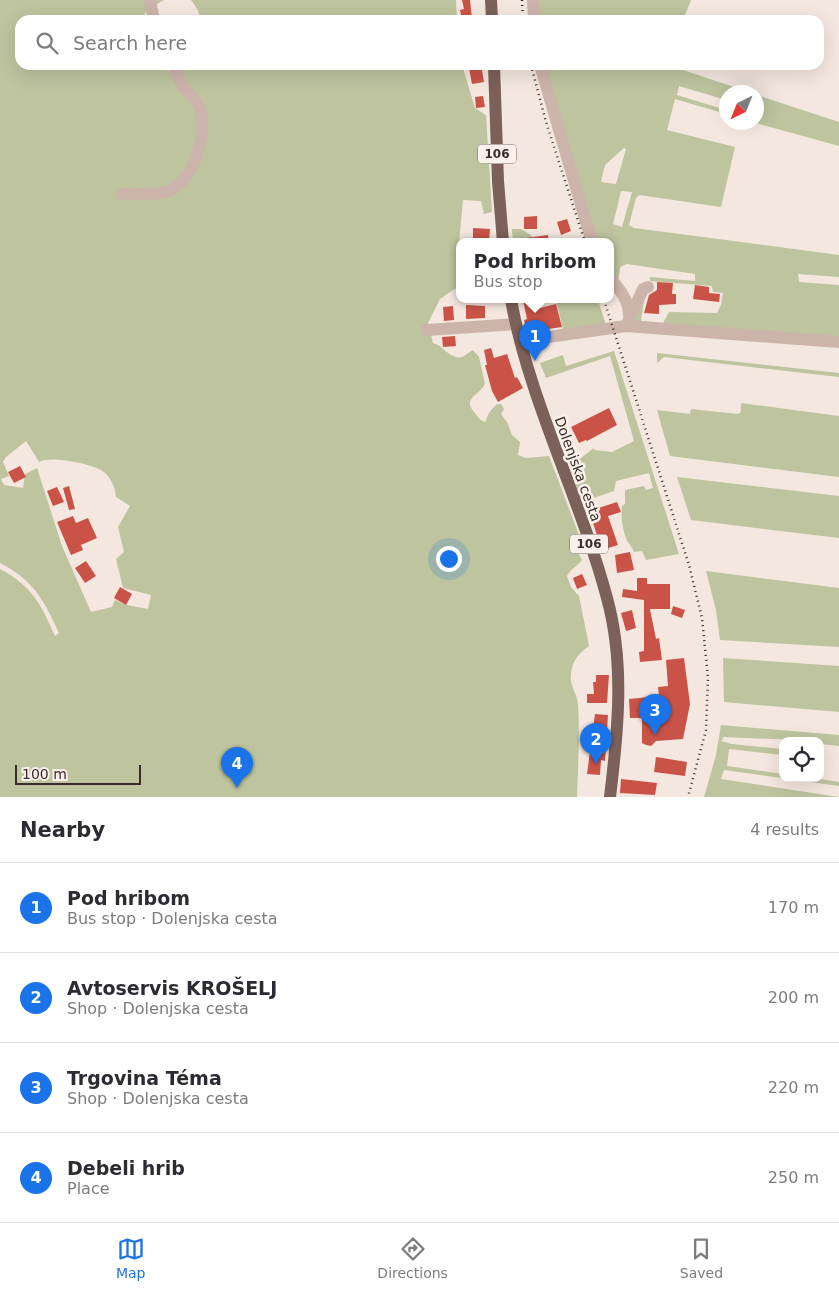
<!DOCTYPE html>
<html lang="en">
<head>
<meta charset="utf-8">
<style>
  body { margin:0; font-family:"DejaVu Sans",sans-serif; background:#f2f2f3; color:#2b2b33 }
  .controls { position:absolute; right:15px; bottom:15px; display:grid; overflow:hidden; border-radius:10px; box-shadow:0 5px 20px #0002 }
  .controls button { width:45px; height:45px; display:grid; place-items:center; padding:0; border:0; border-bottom:1px solid #e1e1e2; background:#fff; color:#2b2b33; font:25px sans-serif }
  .compass { position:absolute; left:719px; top:85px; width:45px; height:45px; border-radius:50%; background:#fff; box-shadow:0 5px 20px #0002; rotate:223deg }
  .scale { position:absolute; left:15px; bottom:12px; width:126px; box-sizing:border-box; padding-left:5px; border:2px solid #3a2c2a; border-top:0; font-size:14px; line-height:18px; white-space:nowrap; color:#3a2c2a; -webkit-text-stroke:4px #fbf1eb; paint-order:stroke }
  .you { position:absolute; left:448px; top:558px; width:18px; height:18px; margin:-12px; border:4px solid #fff; border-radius:50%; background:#1a73e8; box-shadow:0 0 0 8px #1a73e833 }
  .badge { display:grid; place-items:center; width:32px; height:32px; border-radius:50%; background:#1a73e8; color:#fff; font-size:16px; font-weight:700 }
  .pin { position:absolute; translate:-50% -41px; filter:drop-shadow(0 1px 2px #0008) }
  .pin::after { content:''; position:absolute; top:26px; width:18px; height:15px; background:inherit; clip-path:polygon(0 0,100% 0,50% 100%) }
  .popup { position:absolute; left:456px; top:238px; width:158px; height:65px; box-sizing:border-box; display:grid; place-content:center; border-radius:10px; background:#fff; filter:drop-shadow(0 1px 4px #0005); font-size:16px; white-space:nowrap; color:#7c7c81 }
  .popup b { font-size:19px; color:#2b2b33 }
  .popup::after { content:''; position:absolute; left:50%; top:100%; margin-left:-10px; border:10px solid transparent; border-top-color:#fff }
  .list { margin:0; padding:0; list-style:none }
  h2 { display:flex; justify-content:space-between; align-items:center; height:65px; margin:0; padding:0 20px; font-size:21px }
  h2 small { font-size:16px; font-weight:400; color:#7c7c81 }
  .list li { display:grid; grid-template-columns:32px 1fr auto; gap:15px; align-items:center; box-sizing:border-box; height:90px; padding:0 20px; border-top:1px solid #e1e1e2 }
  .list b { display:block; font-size:19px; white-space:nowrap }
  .list p { margin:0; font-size:16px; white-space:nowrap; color:#7c7c81 }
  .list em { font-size:16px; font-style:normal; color:#7c7c81 }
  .icon { flex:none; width:28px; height:28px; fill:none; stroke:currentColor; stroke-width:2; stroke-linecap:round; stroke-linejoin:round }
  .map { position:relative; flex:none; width:839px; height:797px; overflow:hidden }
  .search { position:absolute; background:#fff; box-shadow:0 5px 20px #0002; left:15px; right:15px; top:15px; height:55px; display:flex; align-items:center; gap:12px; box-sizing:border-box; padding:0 18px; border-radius:15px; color:#7c7c81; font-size:19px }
  .sheet { height:425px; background:#fff }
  nav { display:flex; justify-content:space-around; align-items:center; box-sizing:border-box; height:70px; border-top:1px solid #e1e1e2; background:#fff; font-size:14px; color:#7c7c81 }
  nav a { display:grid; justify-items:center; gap:2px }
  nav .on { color:#1a73e8 }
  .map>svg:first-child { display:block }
  .green { fill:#bdc49e; fill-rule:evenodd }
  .building { fill:#ca5347 }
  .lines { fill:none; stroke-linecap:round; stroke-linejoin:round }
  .minor { stroke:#cdb4aa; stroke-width:12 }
  .major { stroke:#7c605a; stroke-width:12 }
  .rail { stroke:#3a2c2a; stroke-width:2.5; stroke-dasharray:1 4; stroke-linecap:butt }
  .labels { text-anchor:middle; stroke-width:5; stroke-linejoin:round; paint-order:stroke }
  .shield { fill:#fbf1eb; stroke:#746764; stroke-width:1 }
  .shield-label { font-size:12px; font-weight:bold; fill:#3a2c2a }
  .street-label { font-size:14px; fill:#3a2c2a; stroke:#fbf1eb }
</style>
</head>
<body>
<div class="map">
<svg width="839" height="797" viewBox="0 0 839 797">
  <rect width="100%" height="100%" fill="#f4e7df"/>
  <path class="green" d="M0,0H164L147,10L141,20H20V65H153L175,73L190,65L199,70L204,65H462L475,108L486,115L492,212L484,214L481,201L463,200L458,254L460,279L456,288L440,299L428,323L433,343C443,345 450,360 462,357C466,355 469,352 473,350L479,357L485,384C479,396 462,398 474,412C478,417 480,421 486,422C487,414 491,410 497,404H501L504,409L501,414L507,422L512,435L520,442L518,455L526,458L549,456L579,535L571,540L582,560C577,567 571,568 567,576L571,587L579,596L589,646C579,653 572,661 571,674C569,685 577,693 578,704C580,735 578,766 577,797H0V569C32,586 41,604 55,636L59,633C44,600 33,580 0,563ZM26,441L39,462C49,455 95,464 104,472C111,478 116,489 116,497L130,506L118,527L124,552L116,559L123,588L151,595L148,609L127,605L115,600L112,607L91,612L62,546L37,468L25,474L23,488L4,485L1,479L9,476L3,462L6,457Z
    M191,0H456L457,20H200L198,10Z
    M536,0H691L683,20H537Z
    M544,65H684L683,70L749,92H726V100L679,86L677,95L726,110V114L675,99L667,130L735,147L721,207L639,195L636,198L629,225L634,228L839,255V277L798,274L799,282L839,285V339L634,323L645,293L641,321L663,323L669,312L717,313L721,305L723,293L713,292L712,286L650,281V277L695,281V274L627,264L620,267L618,282L610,273V242H596ZM624,148L626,149L616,184L601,182L605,165ZM621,191L632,192L622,227L613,224Z
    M757,95L839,122V146L756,123Z
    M512,229H521L531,235L534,242H513Z
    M556,300H598L606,325L564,333Z
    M614,351L679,554L646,560L642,551L634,552C632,546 628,544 626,538C622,527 621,517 622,506L625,504V490L644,486L646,490L653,488L649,473L616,481L614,491L582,502L567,459L582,457L594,448V450L612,452L634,441L610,356L546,378L540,363L563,355L566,366Z
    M657,353L839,373V377L664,357L657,363Z
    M741,403L839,416V477L670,456L657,410L690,414L691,409L738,414L741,412Z
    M677,477L839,496V538L691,520Z
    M706,571L839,588V647L720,640L716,610Z
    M723,658L839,666V712L724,702Z
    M721,725L839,735V746L820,744V741L724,737L721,741L732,744L783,749V755L729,749L727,766L783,774V778H814L839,782V786L724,770L721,779L839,797H704L716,755Z"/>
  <path class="building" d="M462,0H470L472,19L462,20L460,10L464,9Z
    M473,65H481L484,82L472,84L469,68Z
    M483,96L485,107L476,108L475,97Z
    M537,216V229H524V217Z
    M567,219L571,231L561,235L557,222Z
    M473,228L490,229L489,242H473Z
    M548,235L549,242H527L526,238Z
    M657,282L673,283L672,294H676V304L659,305V314L644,313L649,295L657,290Z
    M695,285L709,287V293L720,294L719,302L693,299Z
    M523,300H534L536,309L556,304L562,327L527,332L524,320L527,319Z
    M466,305L485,306V318L466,319Z
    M453,306L454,320L444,321L443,307Z
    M455,336L456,346L443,347L442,337Z
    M491,348L494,358L507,354L515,378L517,377L523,388L498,402L492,391L485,365H487L484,350Z
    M609,408L617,425L587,441L586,440L579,443L571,427Z
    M20,466L26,477L14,483L8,472Z
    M69,486L75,509L69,510L63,488Z
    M57,487L64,502L53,506L47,491Z
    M617,502L621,512L608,516L618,545L602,550L589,511Z
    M73,516L76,523L88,518L97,538L81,545L83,550L71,555L57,522Z
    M630,552L634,570L617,573L615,555Z
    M86,561L96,576L85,583L75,568Z
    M582,574L587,585L577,589L573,578Z
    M637,578H647V584H670V609H650L656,639L659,638L662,660L640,662L639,652L644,651V600L622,597L623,589L637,591Z
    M120,587L132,594L126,605L114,598Z
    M673,606L685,610L682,618L671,614Z
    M632,610L636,628L626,631L621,613Z
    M684,658L690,704L683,739L656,741L651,746L646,745L642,743V718H630L629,699L659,696L658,687L668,686L666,660Z
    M596,675H609L607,703H587V694H594L593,682H596Z
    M595,714L608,715L605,761L601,760L600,775L587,774Z
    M656,757L687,762L685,776L654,772Z
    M621,779L657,783L655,795L620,793Z"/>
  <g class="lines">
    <path class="minor" d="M150,0L154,20
      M533,0L534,20
      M540,65L592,242
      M122,194C138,193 153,196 168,191C195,183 210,126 198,104C194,97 187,92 183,86C179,80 176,72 173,65
      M610,278C620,290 629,300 629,316
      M626,326L643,289L648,287
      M427,330L516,324
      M520,341L626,326L839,342"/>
    <path class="major" d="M491,0L492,20
      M494,65L498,181L503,242
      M511,300C530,403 580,497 607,598C625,663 618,731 610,797"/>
    <path class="rail" d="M522,0L523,20
      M531,65L546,122L585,242
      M604,300L689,565L702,618L708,678L706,730L688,797"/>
  </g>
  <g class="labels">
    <g class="shield">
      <rect x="478" y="144.5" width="38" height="19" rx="4"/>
      <rect x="570" y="534.5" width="38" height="19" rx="4"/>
    </g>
    <g class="shield-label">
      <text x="497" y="158">106</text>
      <text x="589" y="548">106</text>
    </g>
    <g class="street-label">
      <text transform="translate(578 469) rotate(70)" y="5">Dolenjska cesta</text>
    </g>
  </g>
</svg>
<div class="controls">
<button><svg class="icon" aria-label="locate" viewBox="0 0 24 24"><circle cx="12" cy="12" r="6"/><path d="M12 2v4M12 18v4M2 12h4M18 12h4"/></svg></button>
</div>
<svg class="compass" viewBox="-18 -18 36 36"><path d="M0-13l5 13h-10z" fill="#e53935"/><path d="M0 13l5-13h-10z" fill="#7c7c81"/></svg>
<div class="scale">100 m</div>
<div class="you"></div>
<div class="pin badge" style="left:535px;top:361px">1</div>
<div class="popup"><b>Pod hribom</b>Bus stop</div>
<div class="pin badge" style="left:596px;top:764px">2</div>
<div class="pin badge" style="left:655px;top:735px">3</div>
<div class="pin badge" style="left:237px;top:788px">4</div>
<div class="search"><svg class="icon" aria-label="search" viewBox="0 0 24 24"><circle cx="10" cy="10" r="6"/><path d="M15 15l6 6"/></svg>Search here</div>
</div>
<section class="sheet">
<h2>Nearby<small>4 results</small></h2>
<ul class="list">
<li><span class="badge">1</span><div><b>Pod hribom</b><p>Bus stop · Dolenjska cesta</p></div><em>170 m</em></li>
<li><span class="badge">2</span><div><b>Avtoservis KROŠELJ</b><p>Shop · Dolenjska cesta</p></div><em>200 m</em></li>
<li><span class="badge">3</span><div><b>Trgovina Téma</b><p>Shop · Dolenjska cesta</p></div><em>220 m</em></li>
<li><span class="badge">4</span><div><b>Debeli hrib</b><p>Place</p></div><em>250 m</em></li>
</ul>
</section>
<nav>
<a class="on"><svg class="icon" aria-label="map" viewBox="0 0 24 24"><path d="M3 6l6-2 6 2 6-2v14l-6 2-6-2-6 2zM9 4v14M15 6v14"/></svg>Map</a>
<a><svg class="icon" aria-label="directions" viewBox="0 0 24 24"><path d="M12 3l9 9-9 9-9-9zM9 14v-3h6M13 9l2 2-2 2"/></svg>Directions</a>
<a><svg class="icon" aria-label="saved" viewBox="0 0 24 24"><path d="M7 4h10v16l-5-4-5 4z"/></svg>Saved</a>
</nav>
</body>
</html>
